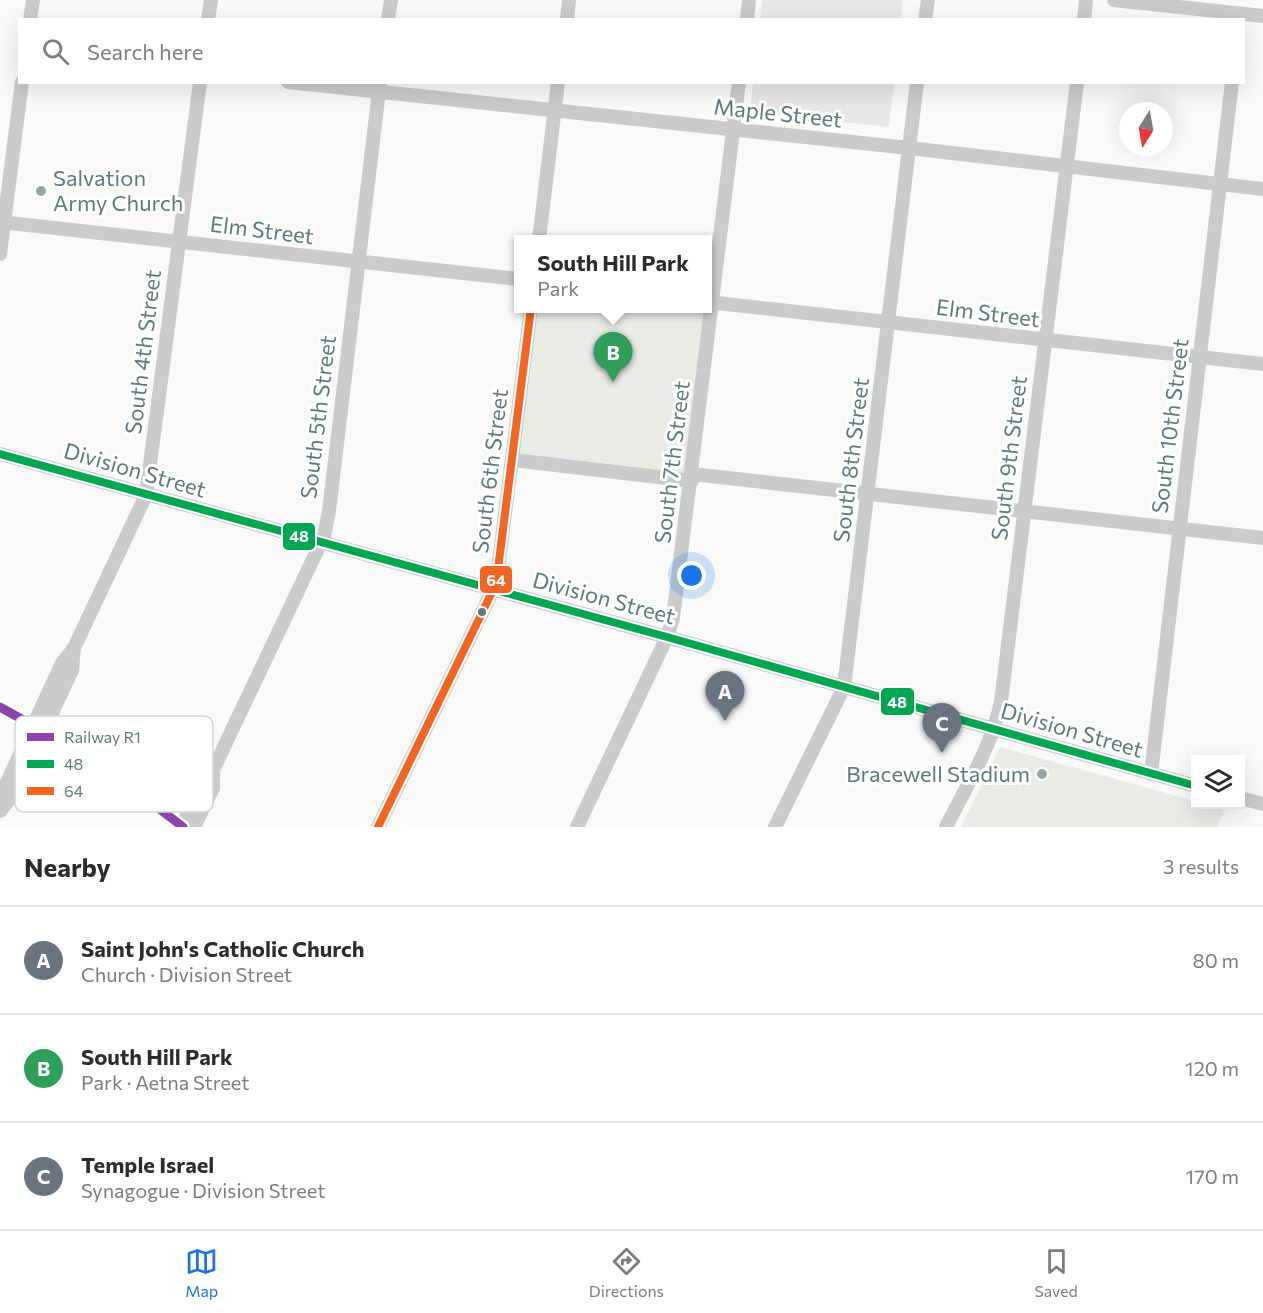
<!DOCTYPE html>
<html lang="en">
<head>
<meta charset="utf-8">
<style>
  body { margin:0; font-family:Commissioner,sans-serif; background:#f7f7f7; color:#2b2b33 }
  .controls { position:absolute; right:18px; bottom:18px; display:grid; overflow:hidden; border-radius:0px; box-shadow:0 6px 24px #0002 }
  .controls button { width:54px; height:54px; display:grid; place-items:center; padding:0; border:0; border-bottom:2px solid #e1e1e2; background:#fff; color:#2b2b33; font:30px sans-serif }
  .compass { position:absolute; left:1119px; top:102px; width:54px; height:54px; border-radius:50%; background:#fff; box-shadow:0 6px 24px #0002; rotate:191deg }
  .you { position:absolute; left:692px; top:576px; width:21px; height:21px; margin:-15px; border:4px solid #fff; border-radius:50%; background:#1a73e8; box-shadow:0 0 0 9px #1a73e833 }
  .badge { display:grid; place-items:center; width:39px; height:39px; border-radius:50%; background:#1a73e8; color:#fff; font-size:20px; font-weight:700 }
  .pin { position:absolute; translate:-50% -50px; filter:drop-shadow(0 2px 3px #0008) }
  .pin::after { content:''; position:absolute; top:32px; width:21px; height:18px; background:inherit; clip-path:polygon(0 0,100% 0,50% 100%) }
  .popup { position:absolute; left:514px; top:235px; width:198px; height:78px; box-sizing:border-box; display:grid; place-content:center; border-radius:0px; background:#fff; filter:drop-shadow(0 2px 4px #0005); font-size:20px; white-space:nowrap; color:#7c7c81 }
  .popup b { font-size:22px; color:#2b2b33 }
  .popup::after { content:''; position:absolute; left:50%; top:100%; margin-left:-12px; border:12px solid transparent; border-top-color:#fff }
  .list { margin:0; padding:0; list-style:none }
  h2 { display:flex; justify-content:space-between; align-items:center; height:78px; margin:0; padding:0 24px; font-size:26px }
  h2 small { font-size:20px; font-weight:400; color:#7c7c81 }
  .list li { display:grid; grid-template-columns:39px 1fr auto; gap:18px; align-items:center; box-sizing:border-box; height:108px; padding:0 24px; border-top:2px solid #e1e1e2 }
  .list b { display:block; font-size:22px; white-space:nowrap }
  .list p { margin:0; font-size:20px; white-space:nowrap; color:#7c7c81 }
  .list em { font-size:20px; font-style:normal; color:#7c7c81 }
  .icon { flex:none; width:33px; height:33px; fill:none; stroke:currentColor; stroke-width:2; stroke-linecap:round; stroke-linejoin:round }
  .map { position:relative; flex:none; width:1263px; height:827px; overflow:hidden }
  .search { position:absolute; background:#fff; box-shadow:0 6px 24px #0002; left:18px; right:18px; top:18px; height:66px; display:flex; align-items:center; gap:15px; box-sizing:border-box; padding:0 21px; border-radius:0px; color:#7c7c81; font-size:22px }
  .sheet { height:402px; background:#fff }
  nav { display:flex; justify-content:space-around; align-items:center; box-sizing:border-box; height:84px; border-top:2px solid #e1e1e2; background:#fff; font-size:16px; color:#7c7c81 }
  nav a { display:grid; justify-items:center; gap:3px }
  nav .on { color:#1a73e8 }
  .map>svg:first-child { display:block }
  .built { fill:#e7e9e8 }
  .green { fill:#e9ebe5 }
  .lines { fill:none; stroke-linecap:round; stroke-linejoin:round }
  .minor { stroke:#c9cbcc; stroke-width:14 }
  .bus-1-casing { stroke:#fff; stroke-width:12 }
  .bus-2-casing { stroke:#fff; stroke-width:12 }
  .bus-1 { stroke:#00a651; stroke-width:8 }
  .bus-2 { stroke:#f26522; stroke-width:8 }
  .rail-1-casing { stroke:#fff; stroke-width:14 }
  .rail-1 { stroke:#8e44ad; stroke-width:9 }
  .poi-dot { fill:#94a6a8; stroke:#fff; stroke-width:2 }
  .bus-dot { fill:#5e797d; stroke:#fff; stroke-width:2 }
  .labels { text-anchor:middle; stroke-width:6; stroke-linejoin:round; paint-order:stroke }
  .street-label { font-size:22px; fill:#5e797d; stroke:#fff }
  .poi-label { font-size:22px; fill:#5e797d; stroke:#fff; text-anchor:start }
  .key { fill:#fff; stroke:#cfd7d8; stroke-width:1.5 }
  .key-label { font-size:16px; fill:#5e797d }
  .line-badge { stroke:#fff; stroke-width:2 }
  .badge-label { font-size:16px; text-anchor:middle; font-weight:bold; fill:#fff }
</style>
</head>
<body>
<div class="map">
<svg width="1263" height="827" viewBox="0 0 1263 827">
  <rect width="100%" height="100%" fill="#f9f9f8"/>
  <path class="built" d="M762,0H903L901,19H760Z
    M753,83H894L889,127L750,112Z"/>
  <path class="green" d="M708,308L692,481L513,460L531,309Z
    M1000,747L1195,801L1196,804L1206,805L1225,810L1217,827H961Z"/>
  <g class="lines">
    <path class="minor" d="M1114,0L1263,16
      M30,20L33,0
      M208,20L211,0
      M388,20L391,0
      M567,20L569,0
      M747,20L749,0
      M925,20L928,0
      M1084,20L1086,0
      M288,82L909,148L1263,189
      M0,222L518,279
      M539,240L558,82
      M0,254L22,82
      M708,302L1263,364
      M0,454L667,637L1196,786
      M513,460L692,481
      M692,474L1263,538
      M1151,774L1232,82
      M1240,798L1263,804
      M2,807L3,791L62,663L74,648L146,495L200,82
      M0,811L14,794L72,670L74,648
      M181,827L204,779L213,770L324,536L329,511L380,82
      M194,827L213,788V770
      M378,827L493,590L497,577L531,308
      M577,827L667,637L673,618L739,82
      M775,827L844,687L917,82
      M946,827C966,787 992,746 1001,702L1077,82"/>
    <defs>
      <path id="bus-1" d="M0,454L667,637L1196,786"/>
      <path id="bus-2" d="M378,827L493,590L497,577L531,308"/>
    </defs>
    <use href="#bus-1" class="bus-1-casing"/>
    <use href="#bus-2" class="bus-2-casing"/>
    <use href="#bus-1" class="bus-1"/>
    <use href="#bus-2" class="bus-2"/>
    <defs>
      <path id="rail-1" d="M0,707C64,742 126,782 183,827"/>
    </defs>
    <use href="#rail-1" class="rail-1-casing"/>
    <use href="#rail-1" class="rail-1"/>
  </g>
  <g class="poi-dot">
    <circle cx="41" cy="191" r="6"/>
    <circle cx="1042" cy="774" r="6"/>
  </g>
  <circle class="bus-dot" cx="482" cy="612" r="5"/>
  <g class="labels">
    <g class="street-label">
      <text transform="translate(778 113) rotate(6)" y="8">Maple Street</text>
      <text transform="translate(262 230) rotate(7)" y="8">Elm Street</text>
      <text transform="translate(988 313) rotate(7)" y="8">Elm Street</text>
      <text transform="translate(143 352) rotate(-83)" y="8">South 4th Street</text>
      <text transform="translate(318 417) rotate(-83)" y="8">South 5th Street</text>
      <text transform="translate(1170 426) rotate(-83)" y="8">South 10th Street</text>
      <text transform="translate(1009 458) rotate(-83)" y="8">South 9th Street</text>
      <text transform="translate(851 460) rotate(-83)" y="8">South 8th Street</text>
      <text transform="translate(672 462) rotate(-83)" y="8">South 7th Street</text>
      <text transform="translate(135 470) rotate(16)" y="8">Division Street</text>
      <text transform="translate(490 471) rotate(-83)" y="8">South 6th Street</text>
      <text transform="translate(604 598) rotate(15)" y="8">Division Street</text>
      <text transform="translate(1072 730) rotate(16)" y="8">Division Street</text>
    </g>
    <g class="poi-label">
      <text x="53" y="186">Salvation<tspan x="53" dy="25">Army Church</tspan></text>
      <text x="1030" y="782" text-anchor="end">Bracewell Stadium</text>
    </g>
  </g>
  <rect x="15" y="716" width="198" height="96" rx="9" class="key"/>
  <rect x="27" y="733" width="27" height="8" fill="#8e44ad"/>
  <rect x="27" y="760" width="27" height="8" fill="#00a651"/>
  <rect x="27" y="787" width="27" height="8" fill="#f26522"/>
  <g class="key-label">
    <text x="64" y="743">Railway R1</text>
    <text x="64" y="770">48</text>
    <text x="64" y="797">64</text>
  </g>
  <g class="line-badge">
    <rect x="282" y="522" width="34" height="29" rx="6" fill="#00a651"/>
    <rect x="479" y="565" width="34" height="29" rx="6" fill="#f26522"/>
    <rect x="880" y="687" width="35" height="29" rx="6" fill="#00a651"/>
  </g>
  <g class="badge-label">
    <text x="299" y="542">48</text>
    <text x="496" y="586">64</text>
    <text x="897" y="708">48</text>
  </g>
</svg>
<div class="controls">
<button><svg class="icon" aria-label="layers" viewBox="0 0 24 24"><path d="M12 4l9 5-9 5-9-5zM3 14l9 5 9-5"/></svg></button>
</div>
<svg class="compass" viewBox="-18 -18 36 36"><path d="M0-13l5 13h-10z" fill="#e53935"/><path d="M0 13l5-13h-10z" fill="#7c7c81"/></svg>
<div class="you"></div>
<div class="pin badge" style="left:725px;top:721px;background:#6b7280">A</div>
<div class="pin badge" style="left:613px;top:382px;background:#2e9e5b">B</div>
<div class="popup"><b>South Hill Park</b>Park</div>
<div class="pin badge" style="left:942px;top:753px;background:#6b7280">C</div>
<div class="search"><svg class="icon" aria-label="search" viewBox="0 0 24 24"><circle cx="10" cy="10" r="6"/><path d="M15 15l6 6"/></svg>Search here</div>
</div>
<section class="sheet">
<h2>Nearby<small>3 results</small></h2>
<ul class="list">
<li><span class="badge" style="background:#6b7280">A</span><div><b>Saint John's Catholic Church</b><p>Church · Division Street</p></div><em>80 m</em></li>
<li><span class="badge" style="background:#2e9e5b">B</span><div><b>South Hill Park</b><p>Park · Aetna Street</p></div><em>120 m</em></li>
<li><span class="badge" style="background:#6b7280">C</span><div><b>Temple Israel</b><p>Synagogue · Division Street</p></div><em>170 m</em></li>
</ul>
</section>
<nav>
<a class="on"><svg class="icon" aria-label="map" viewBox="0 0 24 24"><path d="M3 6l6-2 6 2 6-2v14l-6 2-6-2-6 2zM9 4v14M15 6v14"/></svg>Map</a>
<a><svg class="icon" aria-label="directions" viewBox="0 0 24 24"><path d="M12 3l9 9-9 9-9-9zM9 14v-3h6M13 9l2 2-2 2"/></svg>Directions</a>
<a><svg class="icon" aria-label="saved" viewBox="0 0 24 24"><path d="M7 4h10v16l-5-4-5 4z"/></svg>Saved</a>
</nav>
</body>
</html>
